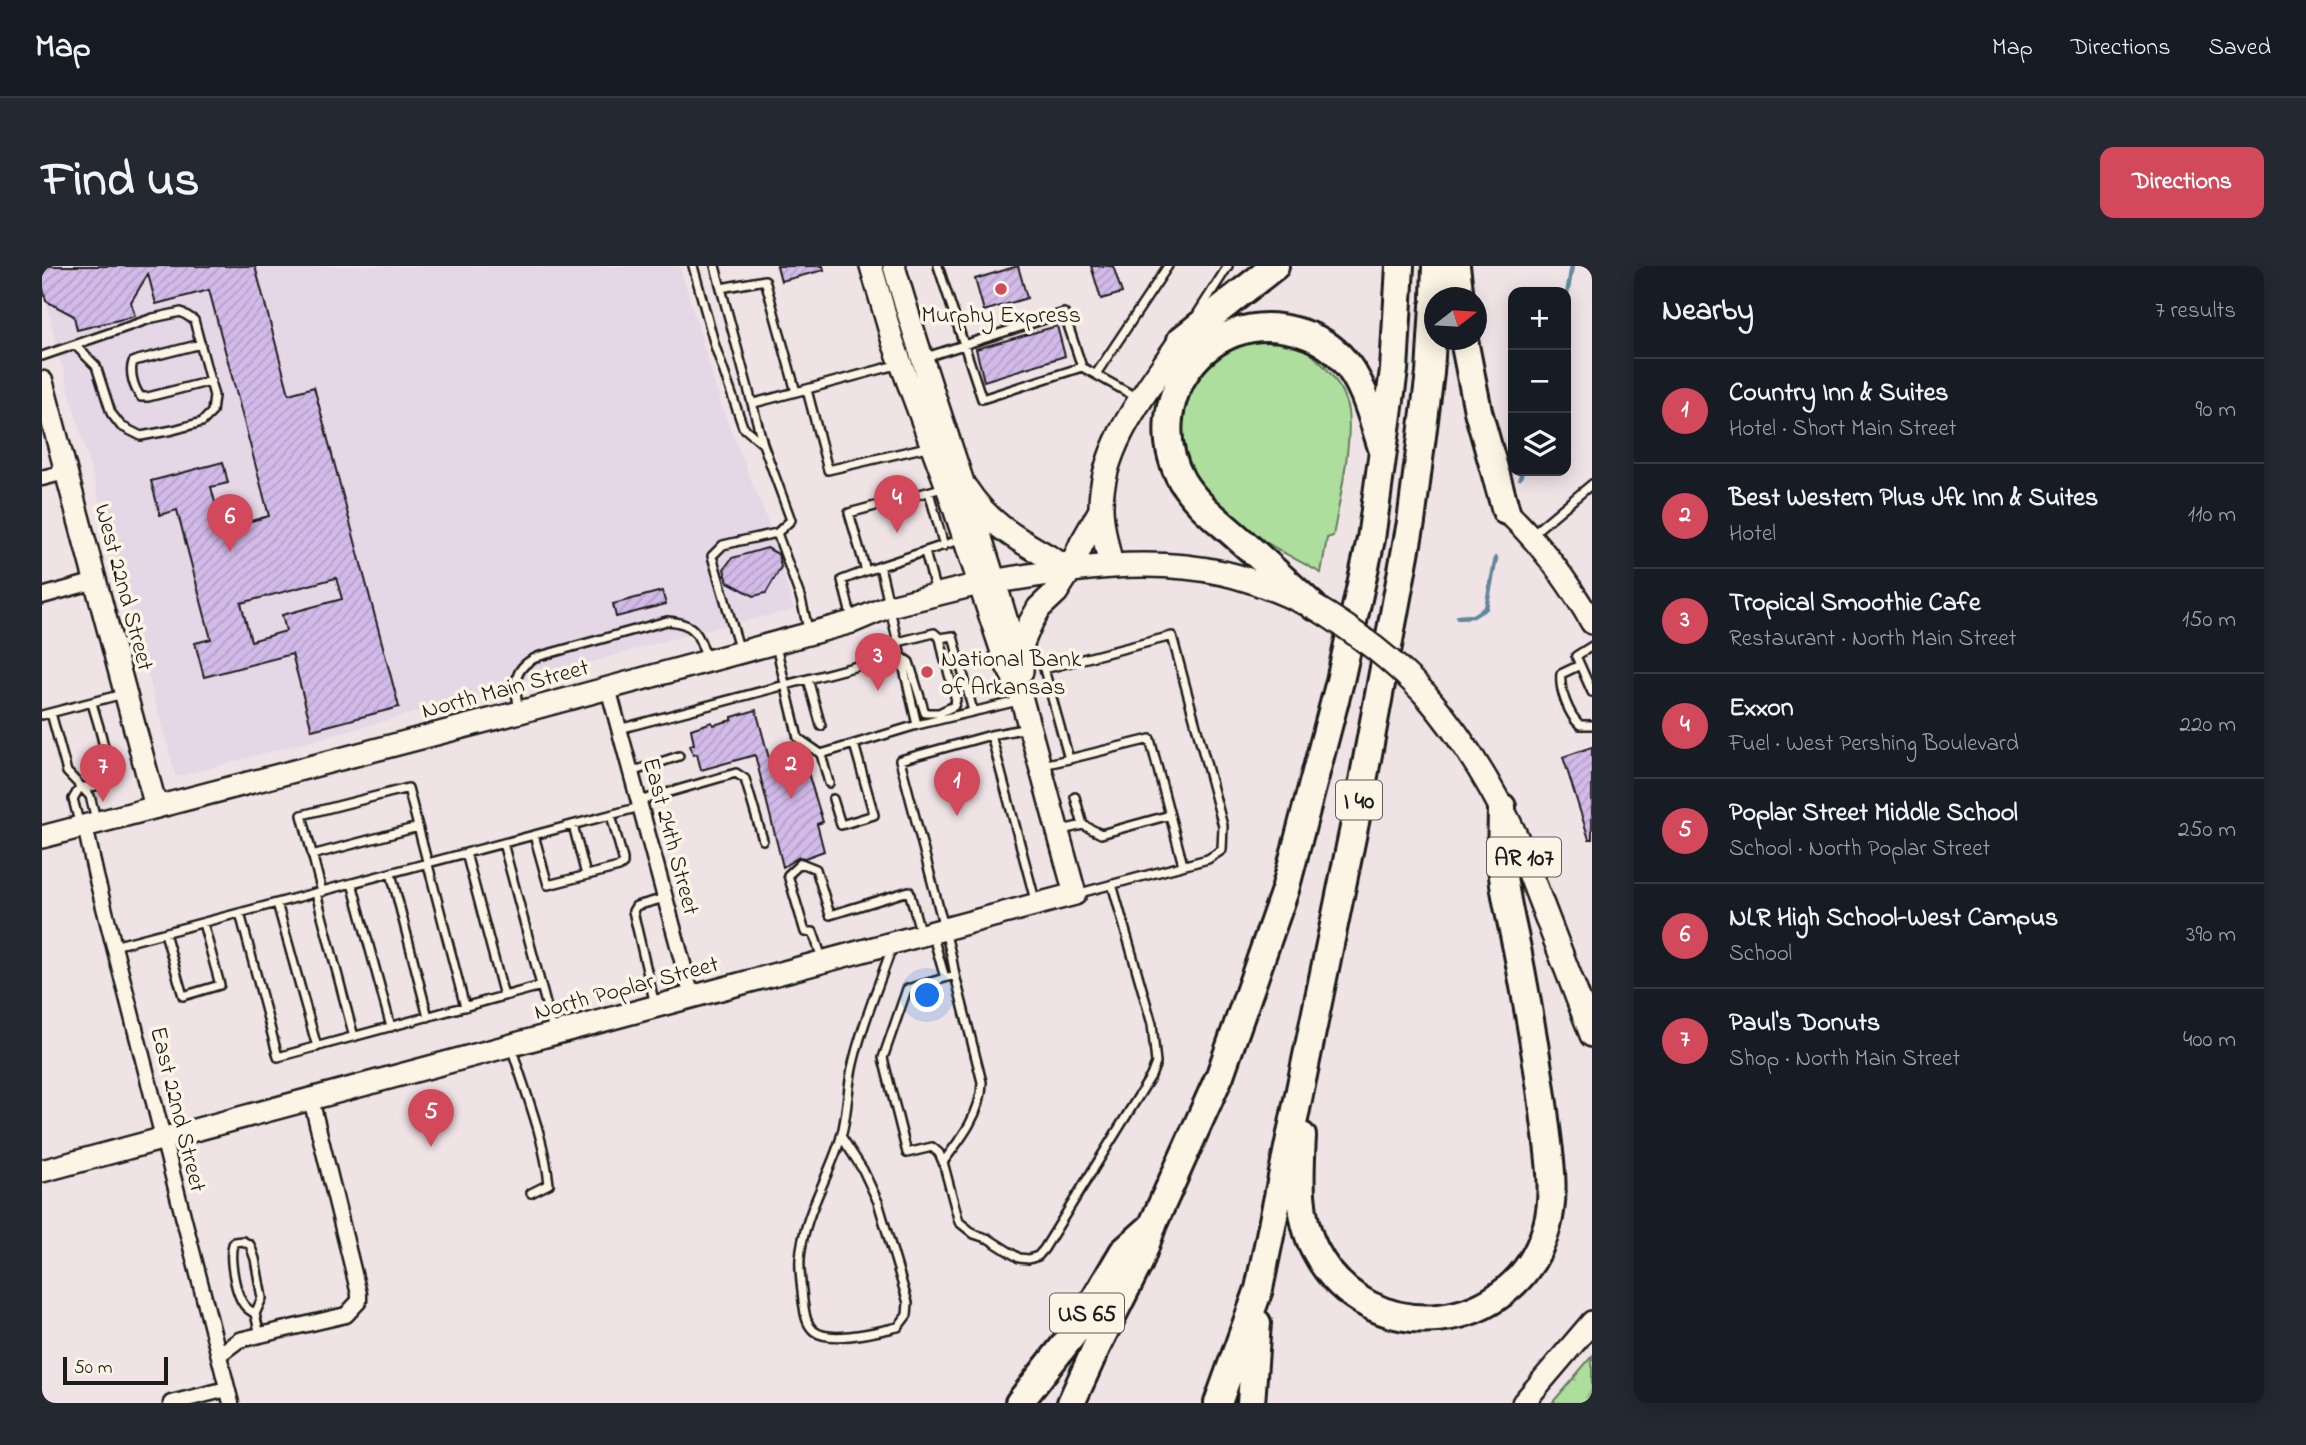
<!DOCTYPE html>
<html lang="en">
<head>
<meta charset="utf-8">
<style>
  body { margin:0; font-family:"Indie Flower",sans-serif; background:#242831; color:#f1f3f6 }
  .controls { position:absolute; right:21px; top:21px; display:grid; overflow:hidden; border-radius:14px; box-shadow:0 4px 18px #0003 }
  .controls button { width:63px; height:63px; display:grid; place-items:center; padding:0; border:0; border-bottom:2px solid #363941; background:#171b24; color:#f1f3f6; font:35px sans-serif }
  .compass { position:absolute; left:1382px; top:21px; width:63px; height:63px; border-radius:50%; background:#171b24; box-shadow:0 4px 18px #0003; rotate:73deg }
  .scale { position:absolute; left:21px; bottom:18px; width:105px; box-sizing:border-box; padding-left:7px; border:4px solid #1c1c1c; border-top:0; font-size:19px; line-height:24px; white-space:nowrap; color:#1c1c1c; -webkit-text-stroke:5px #fcf5e5; paint-order:stroke }
  .you { position:absolute; left:886px; top:730px; width:24px; height:24px; margin:-18px; border:5px solid #fff; border-radius:50%; background:#1a73e8; box-shadow:0 0 0 10px #1a73e833 }
  .badge { display:grid; place-items:center; width:46px; height:46px; border-radius:50%; background:#d1495b; color:#fff; font-size:23px; font-weight:700 }
  .pin { position:absolute; translate:-50% -58px; filter:drop-shadow(0 2px 4px #0008) }
  .pin::after { content:''; position:absolute; top:37px; width:24px; height:21px; background:inherit; clip-path:polygon(0 0,100% 0,50% 100%) }
  .list { margin:0; padding:0; list-style:none }
  h2 { display:flex; justify-content:space-between; align-items:center; height:91px; margin:0; padding:0 28px; font-size:30px }
  h2 small { font-size:23px; font-weight:400; color:#9ea1a6 }
  .list li { display:grid; grid-template-columns:46px 1fr auto; gap:21px; align-items:center; box-sizing:border-box; height:105px; padding:0 28px; border-top:2px solid #363941 }
  .list b { display:block; font-size:26px; white-space:nowrap }
  .list p { margin:0; font-size:23px; white-space:nowrap; color:#9ea1a6 }
  .list em { font-size:23px; font-style:normal; color:#9ea1a6 }
  .icon { flex:none; width:38px; height:38px; fill:none; stroke:currentColor; stroke-width:2; stroke-linecap:round; stroke-linejoin:round }
  .map { position:relative; flex:none; width:1550px; height:1137px; overflow:hidden; border-radius:14px }
  header { display:flex; align-items:center; gap:42px; box-sizing:border-box; height:98px; padding:0 35px; background:#171b24; border-bottom:2px solid #363941 }
  header strong { font-size:33px }
  nav { display:flex; gap:38px; margin-inline-start:auto; font-size:24px }
  .intro { display:flex; align-items:center; justify-content:space-between; box-sizing:border-box; height:168px; padding:0 42px }
  h1 { margin:0; font-size:49px }
  .button { padding:18px 32px; border-radius:14px; background:#d1495b; color:#fff; font-size:24px; font-weight:700 }
  main { display:flex; gap:42px; padding:0 42px }
  aside { flex:1; background:#171b24; border-radius:14px; box-shadow:0 4px 18px #0003 }
  .map>svg:first-child { display:block }
  .built { fill:#e6d7e7 }
  .green { fill:#adde9e; stroke:#647d5d; stroke-width:2 }
  .forest { fill:url(#forest-firs); stroke:#647d5d; stroke-width:2 }
  .lines { fill:none; stroke-linecap:round; stroke-linejoin:round }
  .stream { stroke:#63879c; stroke-width:4.5 }
  .building { fill:url(#building-hatch); stroke:#1c1c1c; stroke-width:2; fill-rule:evenodd }
  .lane-casing { stroke:#1c1c1c; stroke-width:12 }
  .street-casing { stroke:#1c1c1c; stroke-width:19 }
  .secondary-casing { stroke:#1c1c1c; stroke-width:26 }
  .primary-casing { stroke:#1c1c1c; stroke-width:28 }
  .highway-casing { stroke:#1c1c1c; stroke-width:32 }
  .lane { stroke:#fcf5e5; stroke-width:7 }
  .street { stroke:#fcf5e5; stroke-width:14 }
  .secondary { stroke:#fcf5e5; stroke-width:21 }
  .primary { stroke:#fcf5e5; stroke-width:23 }
  .highway { stroke:#fcf5e5; stroke-width:26 }
  .primary-bridge-casing { stroke:#1c1c1c; stroke-width:28; stroke-linecap:butt }
  .primary-bridge { stroke:#fcf5e5; stroke-width:23 }
  .poi-dot { fill:#d1495b; stroke:#fcf5e5; stroke-width:2.5 }
  .labels { text-anchor:middle; stroke-width:7; stroke-linejoin:round; paint-order:stroke }
  .shield { fill:#fcf5e5; stroke:#5f5d58; stroke-width:2 }
  .shield-label { font-size:23px; font-weight:bold; fill:#1c1c1c }
  .poi-label { font-size:24px; fill:#1c1c1c; stroke:#fcf5e5 }
  .street-label { font-size:24px; fill:#1c1c1c; stroke:#fcf5e5 }
</style>
</head>
<body>
<header>
<strong>Map</strong>
<nav><a>Map</a><a>Directions</a><a>Saved</a></nav>
</header>
<div class="intro"><h1>Find us</h1><a class="button">Directions</a></div>
<main>
<div class="map">
<svg width="1550" height="1137" viewBox="0 0 1550 1137">
  <defs>
    <pattern id="forest-firs" width="22" height="20" patternUnits="userSpaceOnUse" patternTransform="scale(1.75)"><rect width="22" height="20" fill="#adde9e"/><path d="M5 1l3.5 6h-7zM16 11l3.5 6h-7z" fill="#94be88"/></pattern>
    <pattern id="building-hatch" width="6" height="6" patternUnits="userSpaceOnUse" patternTransform="scale(1.75)"><rect width="6" height="6" fill="#d2bae9"/><path d="M-1 1l2-2M0 6l6-6M5 7l2-2" fill="none" stroke="#b49fc7"/></pattern>
  </defs>
  <rect width="100%" height="100%" fill="#efe3e6"/>
  <filter id="ink" filterUnits="userSpaceOnUse"><feTurbulence type="fractalNoise" baseFrequency=".0143" numOctaves="2"/><feDisplacementMap in="SourceGraphic" scale="14" xChannelSelector="R" yChannelSelector="G"/><feConvolveMatrix kernelMatrix="1 2 1 2 8 2 1 2 1" color-interpolation-filters="sRGB"/></filter>
  <g filter="url(#ink)">
    <path class="built" d="M0,0H638L680,142L725,253L752,344L655,366L332,458L134,511L16,85L0,19Z"/>
    <path class="green" d="M1207,73C1221,74 1237,72 1251,75C1261,78 1269,88 1277,95C1290,107 1300,122 1305,140C1312,170 1297,238 1291,270L1285,272L1279,307C1250,291 1218,275 1192,254C1149,221 1122,164 1154,114C1158,108 1163,97 1169,92C1178,84 1196,79 1207,73Z"/>
    <path class="forest" d="M1550,1090V1137H1510Z"/>
    <g class="lines">
      <path class="stream" d="M1524,34L1530,0
        M1478,212L1480,205
        M1416,351L1431,350L1444,342L1454,292"/>
    </g>
    <path class="building" d="M0,0H213L247,128L272,121L357,441L270,464L250,388L162,411L153,377L169,373L135,244L118,249L109,215L181,196L186,217L169,221L180,263L227,250L167,24L114,38L106,8L89,36L93,50L35,64L32,50L4,35L0,18ZM294,312L300,333L240,349L244,365L209,375L199,337Z
      M735,0H781L782,4L739,15Z
      M976,0L985,32L942,45L933,13Z
      M1049,0H1071L1080,27L1059,33Z
      M1015,60L1023,90L942,115L934,83Z
      M725,282L736,288L739,301L724,327L712,330L686,316L682,303L690,292Z
      M620,325L624,338L574,351L571,338Z
      M714,444L729,500L755,493L760,510L766,507L781,556L775,558L782,585L763,592L757,591L741,601L713,489L659,504L655,488L651,489L648,479L652,478L649,463L670,456L671,459L690,454V451Z
      M1550,481V573H1547L1521,491Z"/>
    <g class="lines">
      <defs>
        <path id="lane" d="M651,0L673,80L701,161L721,178
          M673,0L721,178L749,254L735,267
          M896,0L940,133L1040,101L1094,131
          M679,22L723,14L754,126L858,98
          M1156,47L1186,0
          M159,78L96,94L91,96C87,106 92,123 99,131H106L169,115
          M0,90L111,52L139,46L152,54L172,130L170,146L160,156L131,164L99,170L79,160L69,147L54,100L33,79
          M884,91L1022,47L1040,101
          M1054,108L1126,0
          M765,124L786,204L889,180
          M712,137L754,126
          M887,226L902,280
          M1490,268L1550,218
          M698,275L735,267L759,333L767,367
          M694,276L681,279L670,290L697,382
          M883,286L894,326
          M824,305L920,273
          M810,353L800,314L824,305L807,247L904,221
          M898,372L903,395
          M856,376L892,367L898,372L911,370L931,445
          M734,380L756,472L779,488L875,459L838,300
          M1550,380L1534,390L1550,426
          M1538,399L1519,408C1517,424 1527,449 1538,459H1550
          M766,413L779,460
          M477,443C471,418 471,400 498,390L625,355C653,357 656,367 664,391
          M9,447L25,506L48,530L54,553
          M0,449L81,428
          M875,459L976,435
          M577,463L857,389L867,396L883,447H897L912,440L914,434L906,405
          M949,469L986,462
          M779,488L787,517
          M1027,493L1108,473L1141,599
          M1001,499L1027,493L1002,403L1130,370L1181,560L1180,584L1166,593L1034,628
          M589,506L637,490
          M38,521C45,521 53,522 59,517C74,505 54,453 50,437
          M38,521L31,533L38,560
          M791,533L799,559L832,549L812,478
          M597,535L694,507L703,513L721,574
          M531,559L544,609
          M1041,559L1059,568L1128,549
          M1020,564L1041,559L1033,531
          M492,569L506,619L577,601L581,598V593L569,549
          M461,577L511,764
          M424,587L462,730
          M270,589L376,561
          M349,607L386,751
          M310,617L349,761
          M280,626L260,549L366,522L423,741
          M274,627L312,771
          M235,637L275,781
          M198,647L236,791L499,720
          M123,667L141,730L178,719L161,657
          M890,667L903,712
          M72,680L598,541
          M780,692L771,666H763L746,609L759,597L774,603L788,649L867,625L878,665
          M913,709L909,688L858,494L949,469L993,634
          M613,739L591,645L594,640L623,632
          M469,780C483,826 502,870 507,918L489,927
          M799,870L821,904L836,936L866,1037L865,1049L856,1061C837,1065 788,1078 772,1065C763,1057 763,1046 761,1035C760,1022 757,1006 758,993C761,949 787,912 799,871C806,847 805,822 811,798C820,758 837,719 850,681
          M901,896L897,887L890,881L865,887L841,792L865,723L913,709L940,816C940,846 919,873 901,896L917,956L932,968L947,973L977,992L987,993L996,990L1002,983L1109,810L1114,797L1110,758L1070,618
          M213,1048C210,1045 206,1044 204,1041C193,1030 186,989 192,976L201,975L208,979L213,993L220,1032L213,1048L218,1069"/>
        <path id="street" d="M0,212L23,206
          M0,330L54,315
          M566,422L650,731
          M43,560L54,610L189,1137
          M177,1089L197,1074L304,1049L317,1035V1028L269,833
          M129,1137L185,1123"/>
        <path id="secondary" d="M852,0C889,130 938,257 974,387
          M0,116L114,541
          M1464,245C1499,278 1526,315 1550,357
          M0,571L478,446L810,356L848,340L937,318
          M0,905L1033,628L977,423L964,398L905,221L851,76L829,0
          M1481,1137L1550,1056"/>
        <path id="primary" d="M924,223C951,265 987,278 1028,304
          M1069,300C1065,281 1059,260 1059,241C1059,178 1106,124 1139,74
          M937,318C1017,305 1100,289 1181,307C1209,313 1235,324 1261,336
          M979,405L980,377L988,358L997,342L1014,326L1028,304L1040,277L1059,244
          M1383,428C1421,472 1449,518 1474,571L1550,769"/>
        <path id="highway" d="M1414,0L1418,32
          M1393,32L1394,0
          M1139,74L1233,0
          M1422,74L1436,145L1464,245
          M1271,340C1246,317 1221,294 1196,272C1176,254 1154,238 1140,215C1096,137 1165,40 1253,65C1272,70 1289,79 1302,95C1323,119 1330,152 1340,182
          M1260,870C1258,907 1255,950 1273,984C1325,1086 1475,1071 1505,960C1515,924 1506,882 1502,845C1495,792 1486,740 1476,688C1471,662 1464,636 1461,610C1458,588 1460,564 1460,541
          M977,1137L1036,1062L1081,986L1108,962
          M1029,1137L1054,1082L1097,997L1111,958L1178,809L1243,624L1298,415L1329,273L1352,104L1358,0
          M1176,1137L1217,1023L1316,542L1369,256L1388,107L1392,40
          M1209,1137L1215,1057"/>
      </defs>
      <use href="#lane" class="lane-casing"/>
      <use href="#street" class="street-casing"/>
      <use href="#secondary" class="secondary-casing"/>
      <use href="#primary" class="primary-casing"/>
      <use href="#highway" class="highway-casing"/>
      <use href="#lane" class="lane"/>
      <use href="#street" class="street"/>
      <use href="#secondary" class="secondary"/>
      <use href="#primary" class="primary"/>
      <use href="#highway" class="highway"/>
      <defs>
        <path id="primary-bridge" d="M1271,340C1313,365 1349,392 1383,428"/>
      </defs>
      <use href="#primary-bridge" class="primary-bridge-casing"/>
      <use href="#primary-bridge" class="primary-bridge"/>
    </g>
  </g>
  <g class="poi-dot">
    <circle cx="959" cy="23" r="7"/>
    <circle cx="885" cy="406" r="7"/>
  </g>
  <g class="labels">
    <g class="shield">
      <rect x="1294" y="514.5" width="46" height="39" rx="5"/>
      <rect x="1445" y="571.5" width="74" height="39" rx="5"/>
      <rect x="1008" y="1027.5" width="74" height="39" rx="5"/>
    </g>
    <g class="shield-label">
      <text x="1317" y="542">I 40</text>
      <text x="1482" y="599">AR 107</text>
      <text x="1045" y="1055">US 65</text>
    </g>
    <g class="poi-label">
      <text x="959" y="56">Murphy Express</text>
      <text x="899" y="400" text-anchor="start">National Bank<tspan x="899" dy="28">of Arkansas</tspan></text>
    </g>
    <g class="street-label">
      <text transform="translate(83 321) rotate(75)" y="8">West 22nd Street</text>
      <text transform="translate(463 422) rotate(-15)" y="8">North Main Street</text>
      <text transform="translate(630 570) rotate(75)" y="8">East 24th Street</text>
      <text transform="translate(584 721) rotate(-15)" y="8">North Poplar Street</text>
      <text transform="translate(137 843) rotate(76)" y="8">East 22nd Street</text>
    </g>
  </g>
</svg>
<div class="controls">
<button>+</button>
<button>−</button>
<button><svg class="icon" aria-label="layers" viewBox="0 0 24 24"><path d="M12 4l9 5-9 5-9-5zM3 14l9 5 9-5"/></svg></button>
</div>
<svg class="compass" viewBox="-18 -18 36 36"><path d="M0-13l5 13h-10z" fill="#e53935"/><path d="M0 13l5-13h-10z" fill="#9ea1a6"/></svg>
<div class="scale">50 m</div>
<div class="you"></div>
<div class="pin badge" style="left:915px;top:550px">1</div>
<div class="pin badge" style="left:749px;top:533px">2</div>
<div class="pin badge" style="left:836px;top:425px">3</div>
<div class="pin badge" style="left:855px;top:267px">4</div>
<div class="pin badge" style="left:389px;top:881px">5</div>
<div class="pin badge" style="left:188px;top:286px">6</div>
<div class="pin badge" style="left:61px;top:536px">7</div>
</div>
<aside>
<h2>Nearby<small>7 results</small></h2>
<ul class="list">
<li><span class="badge">1</span><div><b>Country Inn &amp; Suites</b><p>Hotel · Short Main Street</p></div><em>90 m</em></li>
<li><span class="badge">2</span><div><b>Best Western Plus Jfk Inn &amp; Suites</b><p>Hotel</p></div><em>110 m</em></li>
<li><span class="badge">3</span><div><b>Tropical Smoothie Cafe</b><p>Restaurant · North Main Street</p></div><em>150 m</em></li>
<li><span class="badge">4</span><div><b>Exxon</b><p>Fuel · West Pershing Boulevard</p></div><em>220 m</em></li>
<li><span class="badge">5</span><div><b>Poplar Street Middle School</b><p>School · North Poplar Street</p></div><em>250 m</em></li>
<li><span class="badge">6</span><div><b>NLR High School-West Campus</b><p>School</p></div><em>390 m</em></li>
<li><span class="badge">7</span><div><b>Paul's Donuts</b><p>Shop · North Main Street</p></div><em>400 m</em></li>
</ul>
</aside>
</main>
</body>
</html>
